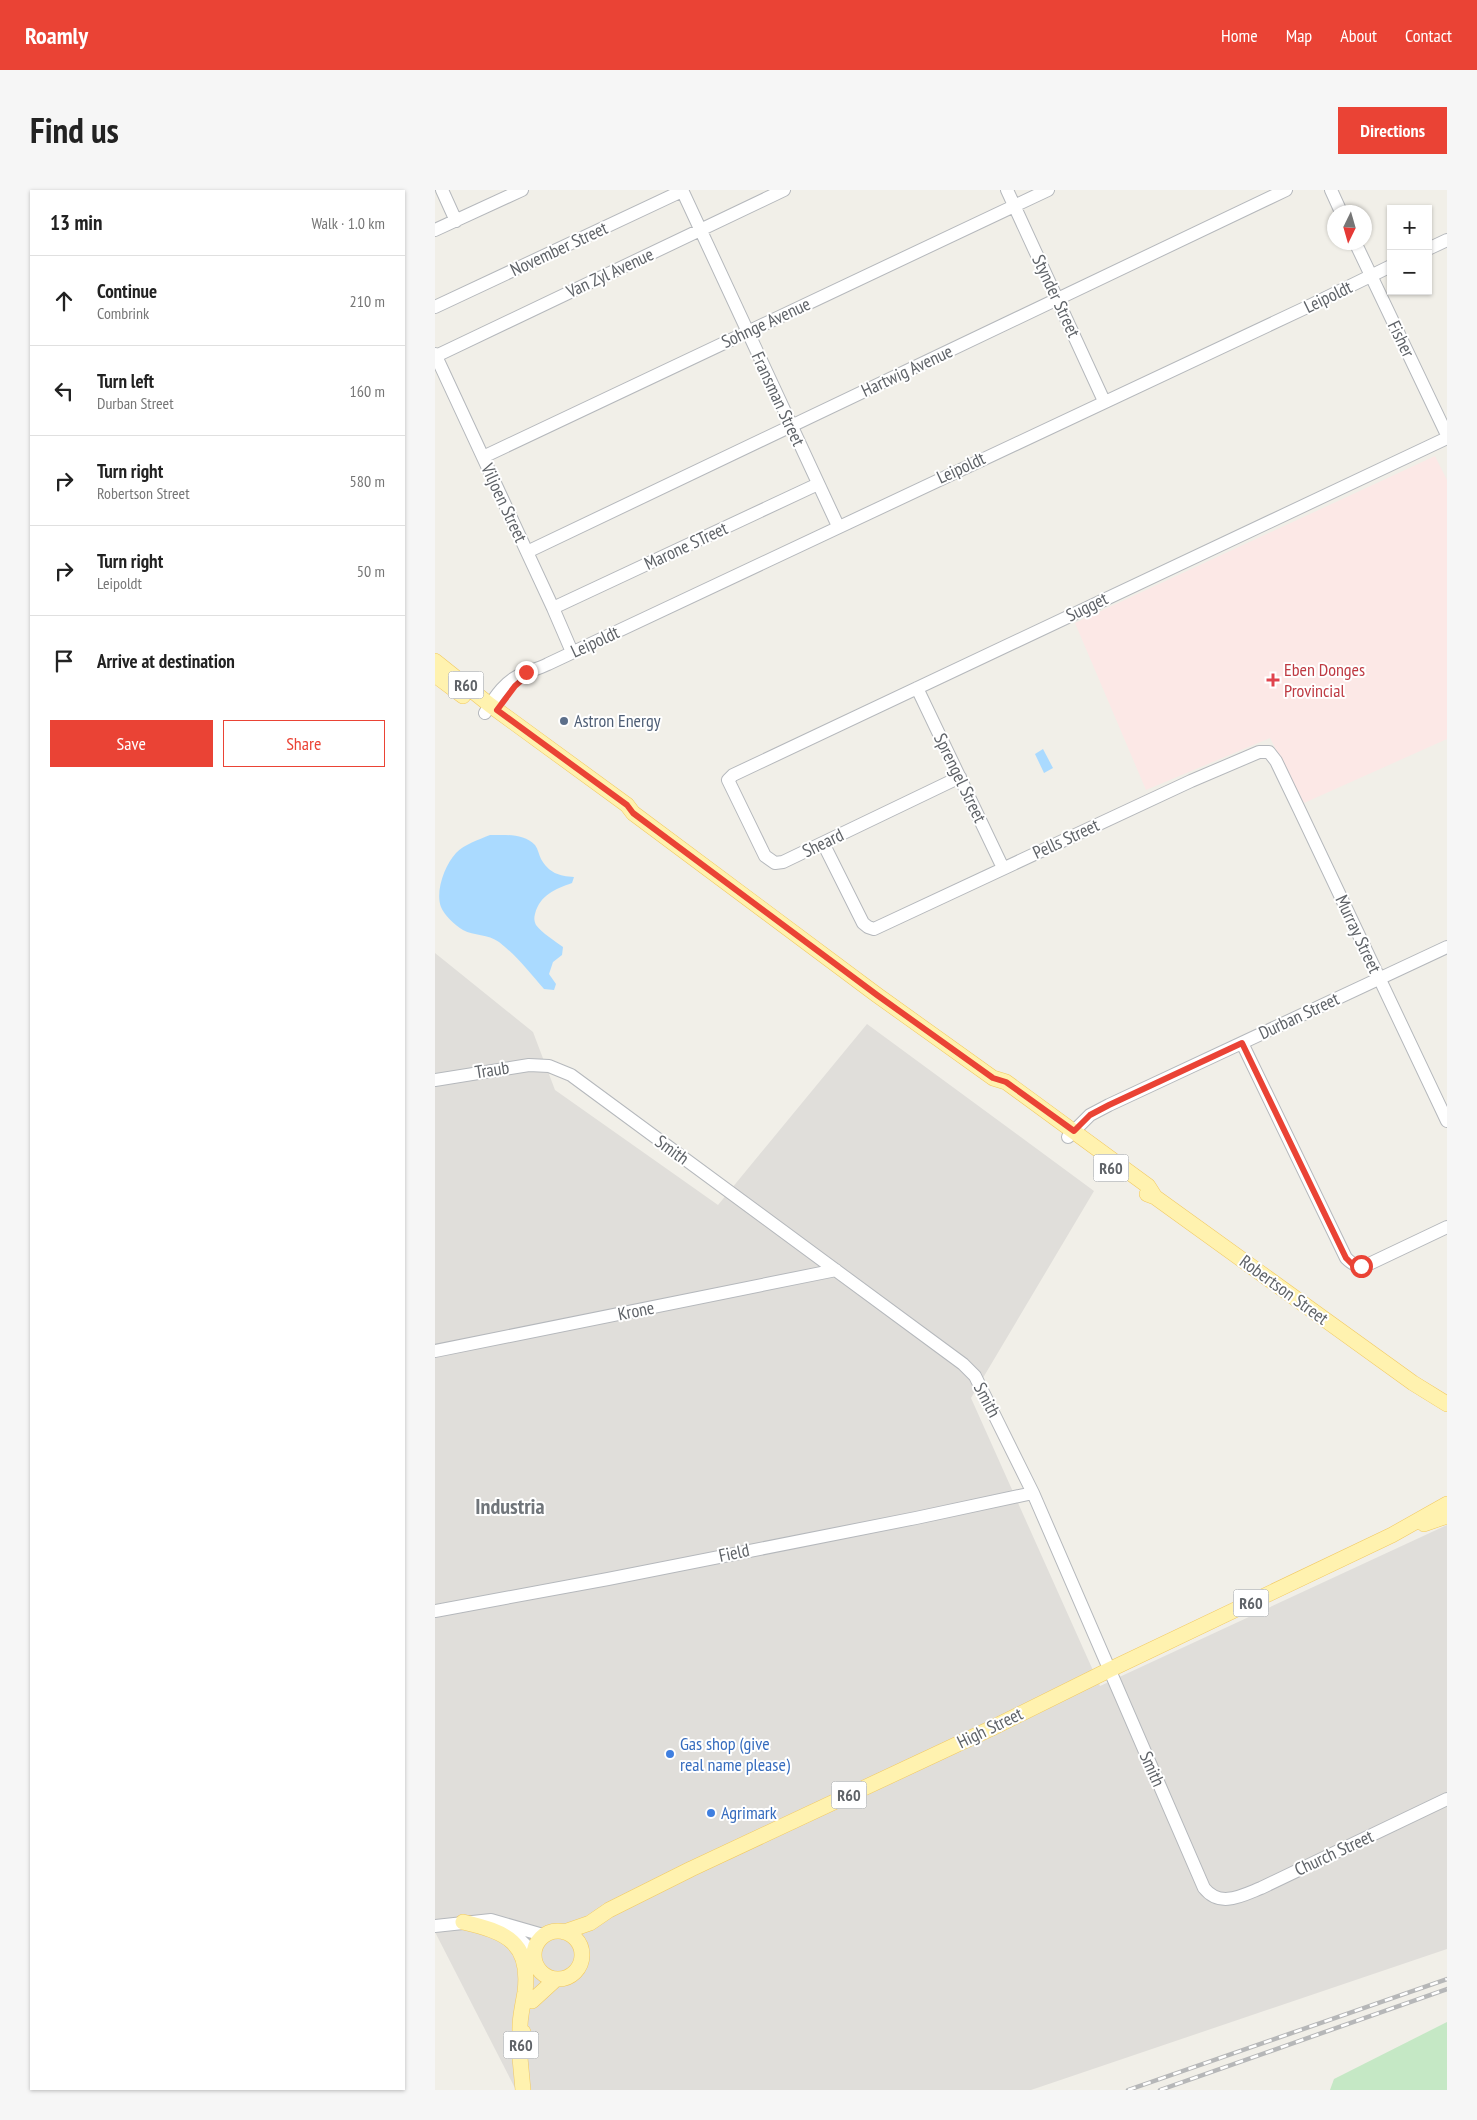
<!DOCTYPE html>
<html lang="en">
<head>
<meta charset="utf-8">
<style>
  body { margin:0; font-family:"PT Sans Narrow",sans-serif; background:#f6f6f6; color:#222 }
  .controls { position:absolute; right:15px; top:15px; display:grid; overflow:hidden; border-radius:0px; box-shadow:0 1px 4px #0004 }
  .controls button { width:45px; height:45px; display:grid; place-items:center; padding:0; border:0; border-bottom:1px solid #e0e0e0; background:#fff; color:#222; font:25px sans-serif }
  .compass { position:absolute; left:892px; top:15px; width:45px; height:45px; border-radius:50%; background:#fff; box-shadow:0 1px 4px #0004; rotate:185deg }
  .stop { position:absolute; width:15px; height:15px; margin:-11px; border:4px solid #ea4335; border-radius:50%; background:#fff }
  .stop.end { background:#ea4335; border-color:#fff; box-shadow:0 1px 5px #0008 }
  .list { margin:0; padding:0; list-style:none }
  h2 { display:flex; justify-content:space-between; align-items:center; height:65px; margin:0; padding:0 20px; font-size:21px }
  h2 small { font-size:16px; font-weight:400; color:#767676 }
  .list li { display:grid; grid-template-columns:32px 1fr auto; gap:15px; align-items:center; box-sizing:border-box; height:90px; padding:0 20px; border-top:1px solid #e0e0e0 }
  .list b { display:block; font-size:19px; white-space:nowrap }
  .list p { margin:0; font-size:16px; white-space:nowrap; color:#767676 }
  .list em { font-size:16px; font-style:normal; color:#767676 }
  .actions { display:flex; gap:10px; padding:15px 20px }
  .actions a { flex:1; padding:11px 0; border:1px solid #ea4335; border-radius:0px; text-align:center; font-size:18px; color:#ea4335 }
  .actions .main { background:#ea4335; color:#fff }
  .icon { flex:none; width:28px; height:28px; fill:none; stroke:currentColor; stroke-width:2; stroke-linecap:round; stroke-linejoin:round }
  .map { position:relative; flex:none; width:1012px; height:1900px; overflow:hidden; border-radius:0px }
  header { display:flex; align-items:center; gap:30px; box-sizing:border-box; height:70px; padding:0 25px; background:#ea4335; color:#fff }
  header strong { font-size:24px }
  nav { display:flex; gap:28px; margin-inline-start:auto; font-size:18px }
  .intro { display:flex; align-items:center; justify-content:space-between; box-sizing:border-box; height:120px; padding:0 30px }
  h1 { margin:0; font-size:35px }
  .button { padding:12px 22px; border-radius:0px; background:#ea4335; color:#fff; font-size:18px; font-weight:700 }
  main { display:flex; gap:30px; padding:0 30px }
  aside { flex:1; background:#fff; border-radius:0px; box-shadow:0 1px 4px #0004 }
  .map>svg:first-child { display:block }
  .industrial { fill:#e0deda }
  .medical { fill:#fce8e6 }
  .green { fill:#c5e8c5 }
  .water { fill:#aadaff }
  .lines { fill:none; stroke-linecap:round; stroke-linejoin:round }
  .minor-casing { stroke:#b5b8bc; stroke-width:14 }
  .major-casing { stroke:#f2c960; stroke-width:16 }
  .minor { stroke:#fff; stroke-width:12 }
  .major { stroke:#fff2af; stroke-width:15 }
  .rail-casing { stroke:#b6b7b8; stroke-width:4.5 }
  .rail { stroke:#fff; stroke-width:2.5; stroke-dasharray:8; stroke-linecap:butt }
  .route { stroke:#ea4335; stroke-width:6 }
  .health-dot { fill:#e0444e; stroke:#fff; stroke-width:2 }
  .service-dot { fill:#5c6f8a; stroke:#fff; stroke-width:2 }
  .shop-dot { fill:#3f7fe0; stroke:#fff; stroke-width:2 }
  .labels { text-anchor:middle; stroke-width:4; stroke-linejoin:round; paint-order:stroke }
  .shield { fill:#fff; stroke:#8f9295; stroke-width:1 }
  .shield-label { font-size:16px; font-weight:bold; fill:#5f6368 }
  .street-label { font-size:18px; fill:#5f6368; stroke:#fff }
  .health-label { font-size:18px; fill:#be3a42; stroke:#fff; text-anchor:start }
  .service-label { font-size:18px; fill:#4e5e75; stroke:#fff; text-anchor:start }
  .shop-label { font-size:18px; fill:#366cbe; stroke:#fff; text-anchor:start }
  .district-label { font-size:22px; font-weight:bold; fill:#70757a; stroke:#fff }
</style>
</head>
<body>
<header>
<strong>Roamly</strong>
<nav><a>Home</a><a>Map</a><a>About</a><a>Contact</a></nav>
</header>
<div class="intro"><h1>Find us</h1><a class="button">Directions</a></div>
<main>
<aside>
<h2>13 min<small>Walk · 1.0 km</small></h2>
<ul class="list">
<li><svg class="icon" aria-label="ahead" viewBox="0 0 24 24"><path d="M12 20V5M6 11l6-6 6 6"/></svg><div><b>Continue</b><p>Combrink</p></div><em>210 m</em></li>
<li><svg class="icon" aria-label="left" viewBox="0 0 24 24"><path d="M17 20v-9H6M10 6l-5 5 5 5"/></svg><div><b>Turn left</b><p>Durban Street</p></div><em>160 m</em></li>
<li><svg class="icon" aria-label="right" viewBox="0 0 24 24"><path d="M7 20v-9h11M14 6l5 5-5 5"/></svg><div><b>Turn right</b><p>Robertson Street</p></div><em>580 m</em></li>
<li><svg class="icon" aria-label="right" viewBox="0 0 24 24"><path d="M7 20v-9h11M14 6l5 5-5 5"/></svg><div><b>Turn right</b><p>Leipoldt</p></div><em>50 m</em></li>
<li><svg class="icon" aria-label="arrive" viewBox="0 0 24 24"><path d="M6 21V4h12l-3 4 3 4H6"/></svg><div><b>Arrive at destination</b></div></li>
</ul>
<div class="actions"><a class="main">Save</a><a>Share</a></div>
</aside>
<div class="map">
<svg width="1012" height="1900" viewBox="0 0 1012 1900">
  <rect width="100%" height="100%" fill="#f1efe8"/>
  <path class="industrial" d="M0,763L98,842L120,900L283,1015L432,834L659,1001L536,1208L665,1496L1012,1335V1759L596,1900H81L0,1742Z"/>
  <path class="medical" d="M1000,266L1012,290V549L869,613L835,548L711,600L640,433Z"/>
  <path class="green" d="M1012,1832V1900H895L899,1889Z"/>
  <path class="water" d="M608,559L618,578L609,583L600,564Z
    M55,645C69,645 89,643 100,655C103,659 104,665 106,669C114,683 124,686 139,687L137,693C120,699 105,705 100,724C99,728 99,731 101,735C107,743 120,751 128,757L127,765L118,772L114,784L121,794L119,800L109,799C94,782 82,766 64,752C53,744 39,746 28,740C20,735 9,725 6,717C0,701 10,675 21,663C30,654 43,650 55,645Z"/>
  <g class="lines">
    <defs>
      <path id="minor" d="M7,0L21,31
        M247,0L403,336
        M572,0L669,211
        M896,0L906,22
        M0,40L87,0
        M920,52L1012,245
        M993,59L1012,50
        M0,117L247,1
        M0,164L118,418L137,462
        M1,166L349,0
        M48,267L613,0
        M92,362L851,0
        M118,418L383,294
        M482,498L568,678
        M50,523C59,508 72,488 90,483C98,480 105,478 113,474L870,118L956,76
        M525,587L348,672L340,673L330,666L293,590L298,585L1012,248
        M388,653L428,733L433,737L439,739L756,591L824,562H834L841,571L865,621L1012,931
        M807,853L911,1068C918,1075 923,1077 932,1075L1012,1037
        M0,890L94,875L114,876L136,885L528,1174L540,1186L598,1303L769,1698C785,1718 806,1706 826,1698L1012,1609
        M633,947L655,925L674,915L1012,757
        M0,1161L401,1080
        M0,1421L173,1389L481,1328L598,1303
        M0,1736L56,1730L108,1745
        M73,1738L99,1763"/>
      <path id="major" d="M0,471L55,515L192,615L198,623L442,805L558,888L571,892L713,996L720,1007
        M0,485L28,506
        M712,1004L720,1007L978,1193L1012,1214
        M989,1334L1012,1326
        M28,1732C71,1742 96,1752 90,1802C87,1820 83,1834 86,1852
        M99 1765a24 24 0 1 1 48 0a24 24 0 1 1-48 0Z
        M129,1742L155,1733L174,1720L256,1679L557,1538L674,1480L957,1345L1012,1314
        M97,1811L121,1789
        M88,1900L85,1868L88,1842"/>
    </defs>
    <use href="#minor" class="minor-casing"/>
    <use href="#major" class="major-casing"/>
    <use href="#minor" class="minor"/>
    <use href="#major" class="major"/>
    <defs>
      <path id="rail" d="M693,1900L1012,1789
        M725,1900L1012,1799"/>
    </defs>
    <use href="#rail" class="rail-casing"/>
    <use href="#rail" class="rail"/>
  </g>
  <g class="lines">
    <path class="route" d="M91,482H96L80,496L62,520L192,615L198,623L442,805L558,888L571,892L639,941L655,925L674,915L807,853L911,1068L917,1074L926,1076"/>
  </g>
  <path class="health-dot" d="M835.5 482.5h5v5h5v5h-5v5h-5v-5h-5v-5h5z"/>
  <circle class="service-dot" cx="129" cy="531" r="5"/>
  <g class="shop-dot">
    <circle cx="235" cy="1564" r="5"/>
    <circle cx="276" cy="1623" r="5"/>
  </g>
  <g class="labels">
    <g class="shield">
      <rect x="13.5" y="481.5" width="35" height="27" rx="4"/>
      <rect x="658.5" y="964.5" width="35" height="27" rx="4"/>
      <rect x="798.5" y="1399.5" width="35" height="27" rx="4"/>
      <rect x="396.5" y="1591.5" width="35" height="27" rx="4"/>
      <rect x="68.5" y="1841.5" width="35" height="27" rx="4"/>
    </g>
    <g class="shield-label">
      <text x="31" y="501">R60</text>
      <text x="676" y="984">R60</text>
      <text x="816" y="1419">R60</text>
      <text x="414" y="1611">R60</text>
      <text x="86" y="1861">R60</text>
    </g>
    <g class="street-label">
      <text transform="translate(124 59) rotate(-25)" y="6">November Street</text>
      <text transform="translate(175 83) rotate(-25)" y="6">Van Zyl Avenue</text>
      <text transform="translate(621 106) rotate(65)" y="6">Stynder Street</text>
      <text transform="translate(893 107) rotate(-26)" y="6">Leipoldt</text>
      <text transform="translate(331 133) rotate(-25)" y="6">Sohnge Avenue</text>
      <text transform="translate(966 149) rotate(64)" y="6">Fisher</text>
      <text transform="translate(472 181) rotate(-25)" y="6">Hartwig Avenue</text>
      <text transform="translate(343 209) rotate(65)" y="6">Fransman Street</text>
      <text transform="translate(526 278) rotate(-25)" y="6">Leipoldt</text>
      <text transform="translate(69 313) rotate(65)" y="6">Viljoen Street</text>
      <text transform="translate(251 356) rotate(-25)" y="6">Marone STreet</text>
      <text transform="translate(652 417) rotate(-26)" y="6">Sugget</text>
      <text transform="translate(160 452) rotate(-25)" y="6">Leipoldt</text>
      <text transform="translate(525 588) rotate(64)" y="6">Sprengel Street</text>
      <text transform="translate(631 649) rotate(-25)" y="6">Pells Street</text>
      <text transform="translate(388 653) rotate(-26)" y="6">Sheard</text>
      <text transform="translate(923 744) rotate(65)" y="6">Murray Street</text>
      <text transform="translate(864 826) rotate(-25)" y="6">Durban Street</text>
      <text transform="translate(57 880) rotate(-9)" y="6">Traub</text>
      <text transform="translate(237 960) rotate(36)" y="6">Smith</text>
      <text transform="translate(849 1100) rotate(36)" y="6">Robertson Street</text>
      <text transform="translate(201 1121) rotate(-11)" y="6">Krone</text>
      <text transform="translate(552 1210) rotate(62)" y="6">Smith</text>
      <text transform="translate(299 1363) rotate(-12)" y="6">Field</text>
      <text transform="translate(555 1538) rotate(-26)" y="6">High Street</text>
      <text transform="translate(717 1579) rotate(66)" y="6">Smith</text>
      <text transform="translate(899 1663) rotate(-25)" y="6">Church Street</text>
    </g>
    <g class="health-label">
      <text x="849" y="486">Eben Donges<tspan x="849" dy="21">Provincial</tspan></text>
    </g>
    <g class="service-label">
      <text x="139" y="537">Astron Energy</text>
    </g>
    <g class="shop-label">
      <text x="245" y="1560">Gas shop (give<tspan x="245" dy="21">real name please)</tspan></text>
      <text x="286" y="1629">Agrimark</text>
    </g>
    <g class="district-label">
      <text x="75" y="1324">Industria</text>
    </g>
  </g>
</svg>
<div class="controls">
<button>+</button>
<button>−</button>
</div>
<svg class="compass" viewBox="-18 -18 36 36"><path d="M0-13l5 13h-10z" fill="#e53935"/><path d="M0 13l5-13h-10z" fill="#767676"/></svg>
<div class="stop" style="left:926px;top:1076px"></div>
<div class="stop end" style="left:91px;top:482px"></div>
</div>
</main>
</body>
</html>
